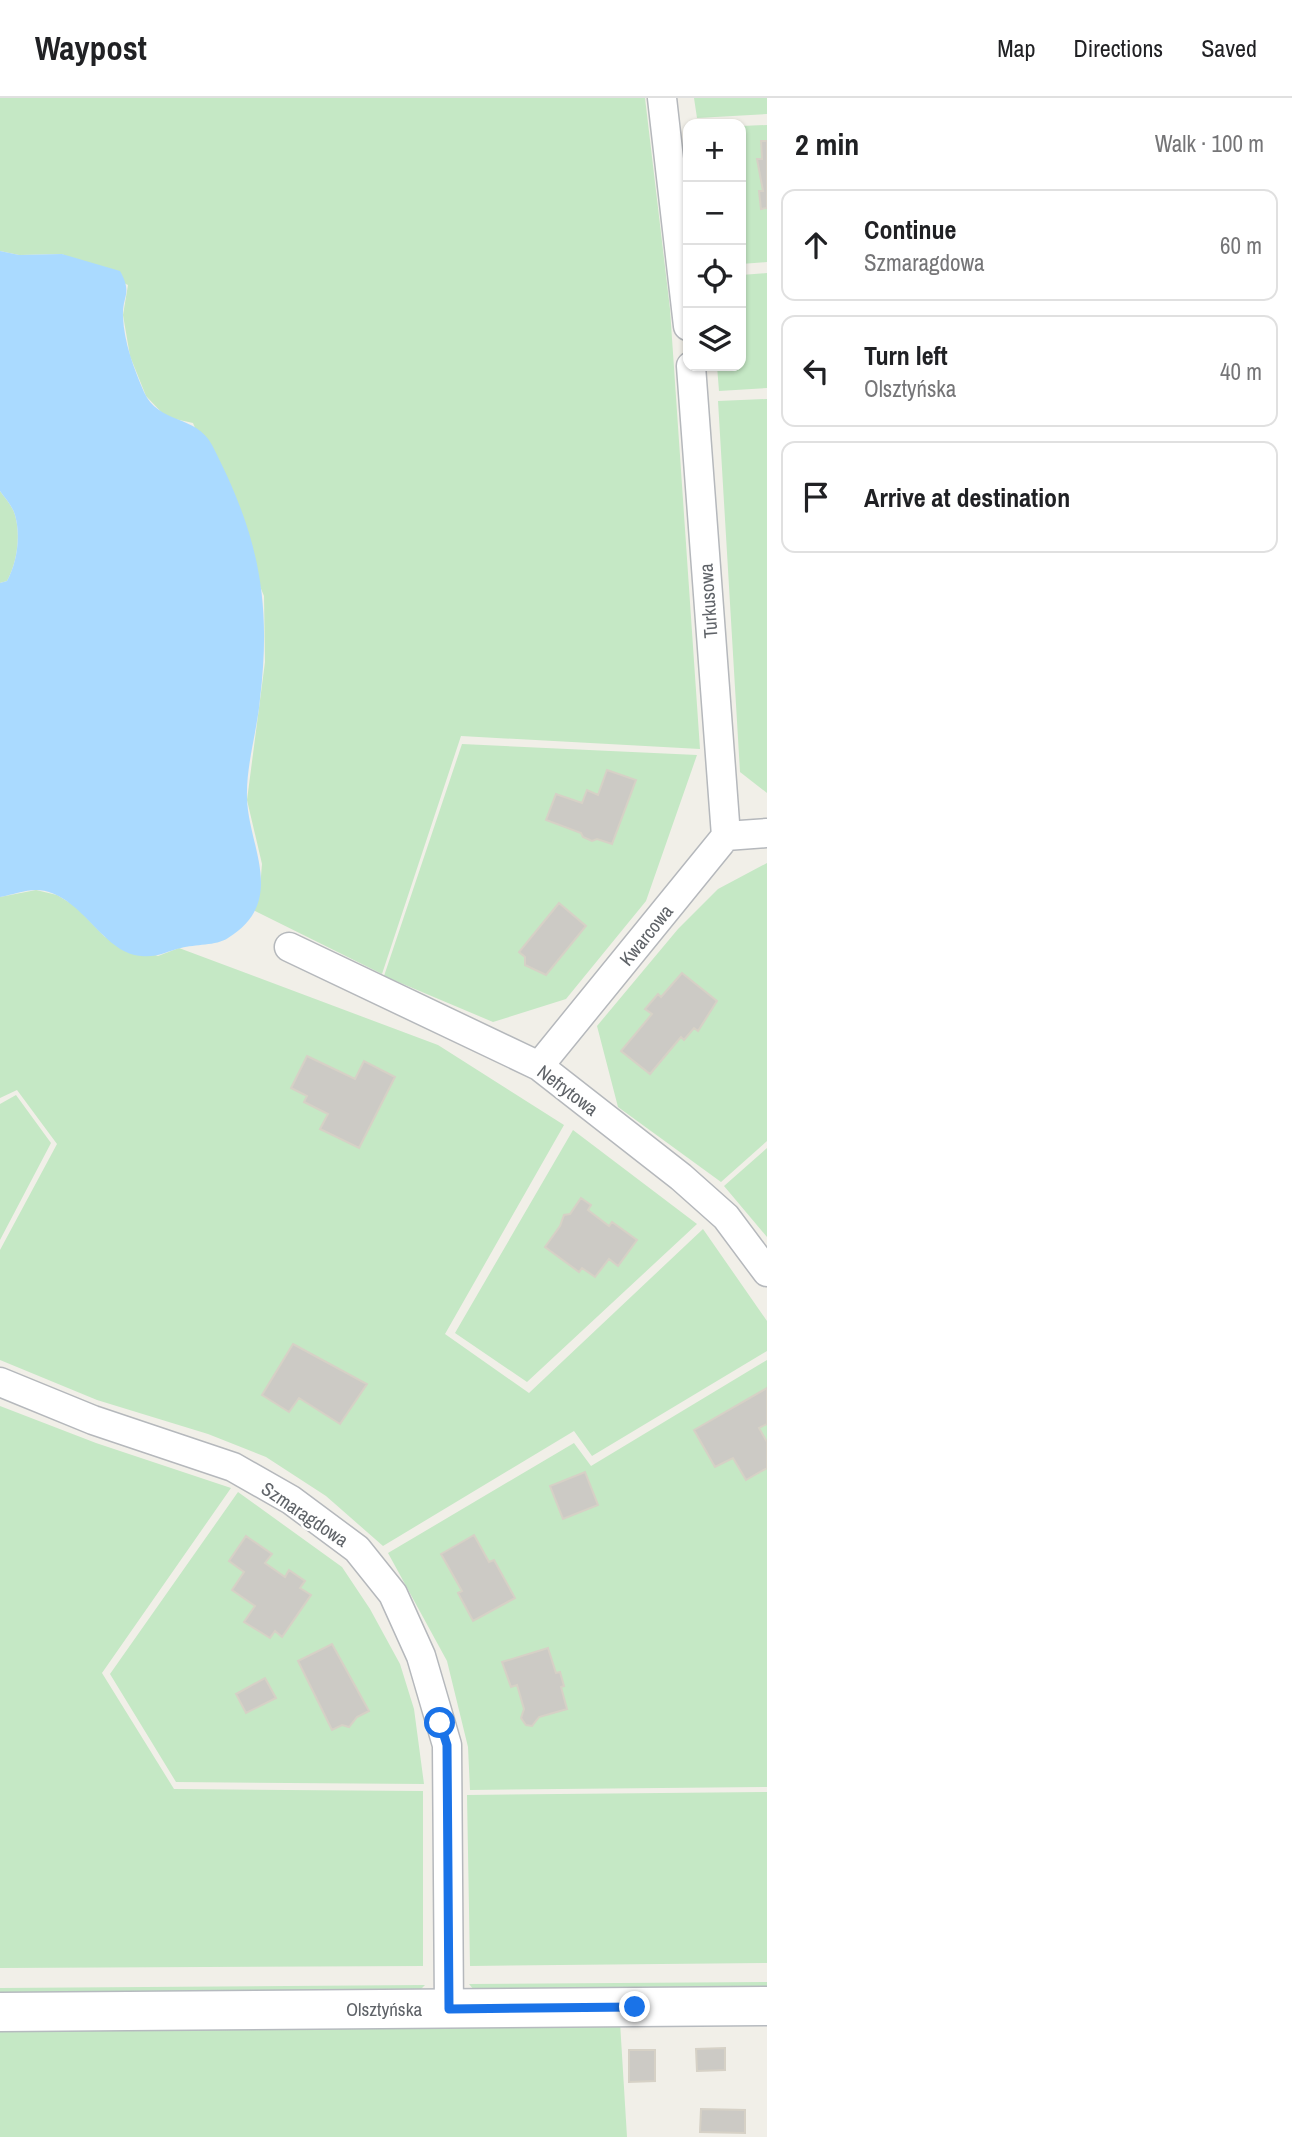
<!DOCTYPE html>
<html lang="en">
<head>
<meta charset="utf-8">
<style>
  body { margin:0; font-family:"Archivo Narrow",sans-serif; background:#f2f2f2; color:#202124 }
  .controls { position:absolute; right:21px; top:21px; display:grid; overflow:hidden; border-radius:14px; box-shadow:0 2px 5px #0004 }
  .controls button { width:63px; height:63px; display:grid; place-items:center; padding:0; border:0; border-bottom:2px solid #e0e0e0; background:#fff; color:#202124; font:35px sans-serif }
  .stop { position:absolute; width:21px; height:21px; margin:-16px; border:5px solid #1a73e8; border-radius:50%; background:#fff }
  .stop.end { background:#1a73e8; border-color:#fff; box-shadow:0 2px 7px #0008 }
  .list { margin:0; padding:0; list-style:none }
  h2 { display:flex; justify-content:space-between; align-items:center; height:91px; margin:0; padding:0 28px; font-size:30px }
  h2 small { font-size:23px; font-weight:400; color:#757577 }
  .list li { display:grid; grid-template-columns:46px 1fr auto; gap:21px; align-items:center; box-sizing:border-box; height:112px; margin:0 14px 14px; padding:0 14px; border:2px solid #e0e0e0; border-radius:14px }
  .list b { display:block; font-size:26px; white-space:nowrap }
  .list p { margin:0; font-size:23px; white-space:nowrap; color:#757577 }
  .list em { font-size:23px; font-style:normal; color:#757577 }
  .icon { flex:none; width:38px; height:38px; fill:none; stroke:currentColor; stroke-width:2; stroke-linecap:round; stroke-linejoin:round }
  .map { position:relative; flex:none; width:767px; height:2039px; overflow:hidden }
  header { display:flex; align-items:center; gap:42px; box-sizing:border-box; height:98px; padding:0 35px; background:#fff; border-bottom:2px solid #e0e0e0 }
  header strong { font-size:33px }
  nav { display:flex; gap:38px; margin-inline-start:auto; font-size:24px }
  main { display:flex }
  aside { flex:1; background:#fff }
  .map>svg:first-child { display:block }
  .green { fill:#c5e8c5 }
  .water { fill:#aadaff }
  .building { fill:#cccac5; stroke:#d6d1c6; stroke-width:2 }
  .lines { fill:none; stroke-linecap:round; stroke-linejoin:round }
  .street-casing { stroke:#b5b8bc; stroke-width:31 }
  .secondary-casing { stroke:#b6babf; stroke-width:41 }
  .street { stroke:#fff; stroke-width:28 }
  .secondary { stroke:#fff; stroke-width:38 }
  .route { stroke:#1a73e8; stroke-width:9 }
  .labels { text-anchor:middle; stroke-width:5; stroke-linejoin:round; paint-order:stroke }
  .street-label { font-size:19px; fill:#5f6368; stroke:#fff }
</style>
</head>
<body>
<header>
<strong>Waypost</strong>
<nav><a>Map</a><a>Directions</a><a>Saved</a></nav>
</header>
<main>
<div class="map">
<svg width="767" height="2039" viewBox="0 0 767 2039">
  <rect width="100%" height="100%" fill="#f1efe8"/>
  <path class="green" d="M0,0H645L670,211L700,651L461,638L382,876L253,812L260,790L262,766L247,702L265,564L264,498L193,325L166,319L146,298L130,258L123,217L128,187L62,156L19,157L0,153Z
    M694,0H767V16L697,20Z
    M767,27V164L741,166V28Z
    M767,175V290L719,293L717,268H741V177Z
    M767,301V695L740,674L718,303Z
    M0,393C5,400 13,409 15,417C21,438 17,465 7,483L0,485Z
    M462,646L697,657L646,803L566,901L493,924L384,878Z
    M767,765V1043L721,1084L618,1009L597,928L678,831L718,791Z
    M36,792L57,797L75,808L105,839L158,858L179,850L438,947L564,1027L445,1236L529,1295L703,1131L767,1223V1253L592,1358L574,1333L383,1448L326,1398L266,1359L208,1336L97,1302L0,1262V1152L57,1046L17,992L0,1000V799Z
    M16,997L51,1045L0,1142V1006Z
    M573,1032L697,1126L527,1284L455,1235Z
    M767,1050V1139L724,1088Z
    M767,1262V1689L470,1692L468,1649L447,1563L388,1455L574,1345L591,1368Z
    M0,1308L96,1345L231,1390L102,1575L174,1691L423,1693V1868L0,1870Z
    M238,1394L342,1469L370,1511L400,1566L414,1611L424,1686L176,1684L110,1576Z
    M767,1694V1865L470,1868L467,1697Z
    M767,1884V1894L474,1892L469,1886Z
    M425,1887L419,1893L0,1900V1890Z
    M620,1924L627,2039H0V1929Z"/>
  <path class="water" d="M0,153L19,157L62,156L120,173C133,196 122,197 123,219C124,244 134,271 144,294C158,326 197,317 212,347C258,436 272,501 260,601C257,634 246,667 247,700C248,748 288,803 228,840C216,848 195,846 181,850C167,853 157,860 141,858C101,855 81,793 36,792C25,792 11,797 0,799V485L7,483C17,465 21,438 15,417C13,409 5,400 0,393Z"/>
  <path class="building" d="M761,43H767V110L761,111L759,93H763L757,61H762Z
    M607,672L636,682L612,746L597,741L592,743L583,739L581,735L546,722L556,696L582,705L587,692L598,697Z
    M559,805L586,828L546,877L525,867V859L519,854Z
    M682,875L717,903L698,933L694,930L684,942L681,939L650,976L621,953L652,916L645,911L658,896L661,899Z
    M307,958L355,981L364,963L395,979L359,1050L320,1031L328,1016L304,1004L307,998L291,990Z
    M581,1100L591,1107L588,1112L609,1128L612,1124L637,1142L618,1168L609,1161L595,1179L582,1170L579,1174L545,1149L560,1128L564,1117L570,1116Z
    M293,1246L367,1286L340,1326L299,1300L289,1314L262,1297Z
    M767,1290V1326L759,1330L767,1344V1370L746,1382L733,1360L715,1369L694,1332Z
    M585,1374L598,1407L563,1421L550,1388Z
    M474,1437L489,1464L494,1462L515,1500L473,1523L458,1495L462,1493L441,1456Z
    M246,1438L272,1456L265,1465L285,1479L289,1472L305,1483L300,1490L311,1497L282,1539L275,1533L270,1540L244,1524L255,1508L232,1492L244,1474L229,1463Z
    M332,1546L369,1613L357,1619L349,1629L342,1627L332,1632L298,1563Z
    M548,1550L556,1575L560,1574L564,1588L561,1589L567,1611L539,1619L532,1628L526,1627L521,1620L524,1611L517,1587L511,1589L502,1564Z
    M265,1580L276,1600L246,1615L236,1596Z
    M725,1950V1972L697,1973L696,1951Z
    M629,1952H655V1983L629,1984Z
    M701,2011L745,2012V2035L700,2034Z"/>
  <g class="lines">
    <defs>
      <path id="street" d="M662,0L688,228
        M691,268L726,738
        M289,849L539,968L681,1079L726,1119L767,1174
        M539,968L726,738L767,735
        M0,1284L93,1322L233,1369L291,1402L357,1451L393,1496L421,1558L447,1647L449,1911"/>
      <path id="secondary" d="M0,1914L767,1908"/>
    </defs>
    <use href="#street" class="street-casing"/>
    <use href="#secondary" class="secondary-casing"/>
    <use href="#street" class="street"/>
    <use href="#secondary" class="secondary"/>
  </g>
  <g class="lines">
    <path class="route" d="M440,1625L447,1647L449,1911L635,1909"/>
  </g>
  <g class="labels">
    <g class="street-label">
      <text transform="translate(708 503) rotate(-94)" y="7">Turkusowa</text>
      <text transform="translate(646 837) rotate(-51)" y="7">Kwarcowa</text>
      <text transform="translate(568 992) rotate(37)" y="7">Nefrytowa</text>
      <text transform="translate(305 1416) rotate(34)" y="7">Szmaragdowa</text>
      <text x="384" y="1918">Olsztyńska</text>
    </g>
  </g>
</svg>
<div class="controls">
<button>+</button>
<button>−</button>
<button><svg class="icon" aria-label="locate" viewBox="0 0 24 24"><circle cx="12" cy="12" r="6"/><path d="M12 2v4M12 18v4M2 12h4M18 12h4"/></svg></button>
<button><svg class="icon" aria-label="layers" viewBox="0 0 24 24"><path d="M12 4l9 5-9 5-9-5zM3 14l9 5 9-5"/></svg></button>
</div>
<div class="stop" style="left:440px;top:1625px"></div>
<div class="stop end" style="left:635px;top:1909px"></div>
</div>
<aside>
<h2>2 min<small>Walk · 100 m</small></h2>
<ul class="list">
<li><svg class="icon" aria-label="ahead" viewBox="0 0 24 24"><path d="M12 20V5M6 11l6-6 6 6"/></svg><div><b>Continue</b><p>Szmaragdowa</p></div><em>60 m</em></li>
<li><svg class="icon" aria-label="left" viewBox="0 0 24 24"><path d="M17 20v-9H6M10 6l-5 5 5 5"/></svg><div><b>Turn left</b><p>Olsztyńska</p></div><em>40 m</em></li>
<li><svg class="icon" aria-label="arrive" viewBox="0 0 24 24"><path d="M6 21V4h12l-3 4 3 4H6"/></svg><div><b>Arrive at destination</b></div></li>
</ul>
</aside>
</main>
</body>
</html>
